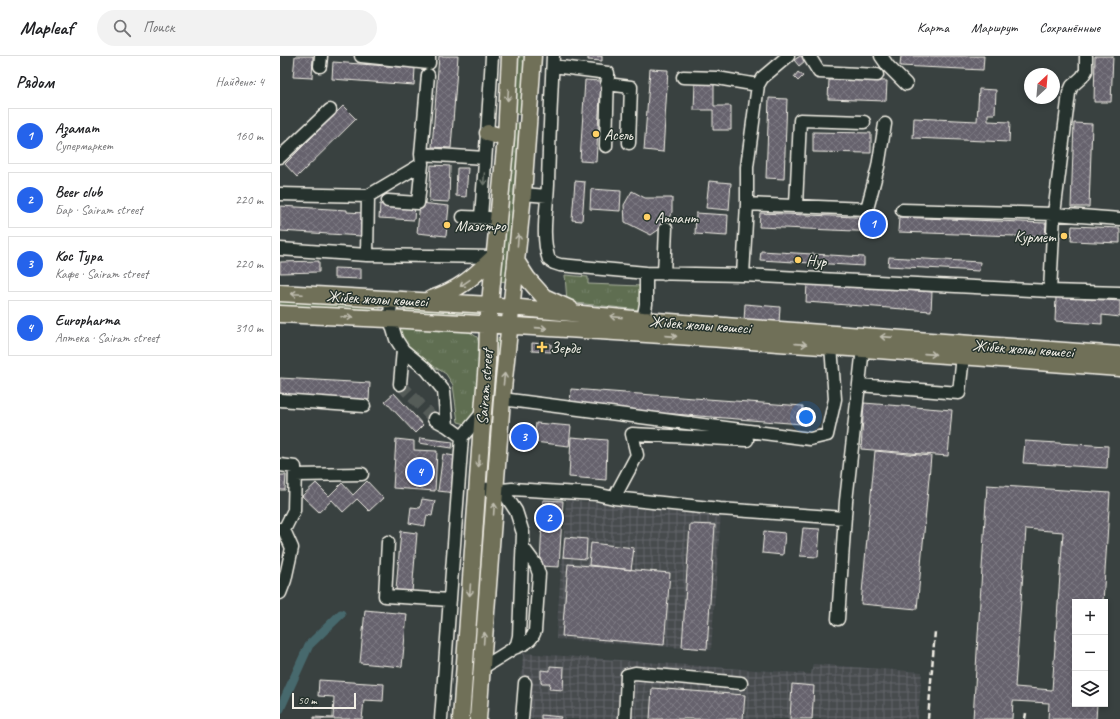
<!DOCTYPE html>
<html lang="ru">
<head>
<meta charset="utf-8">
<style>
  body { margin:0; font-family:Caveat,sans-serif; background:#f2f2f2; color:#202124 }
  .controls { position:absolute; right:12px; bottom:12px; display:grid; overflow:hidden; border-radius:0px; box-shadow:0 2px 6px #0003 }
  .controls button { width:36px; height:36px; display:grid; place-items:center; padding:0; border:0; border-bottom:1px solid #e0e0e0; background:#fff; color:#202124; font:20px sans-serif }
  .compass { position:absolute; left:744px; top:12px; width:36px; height:36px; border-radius:50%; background:#fff; box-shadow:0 2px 6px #0003; rotate:26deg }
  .scale { position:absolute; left:12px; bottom:10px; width:64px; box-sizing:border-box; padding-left:4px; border:2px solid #f4f1e8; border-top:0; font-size:11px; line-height:14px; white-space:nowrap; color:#f4f1e8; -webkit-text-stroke:3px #26332d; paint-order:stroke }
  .you { position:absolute; left:526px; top:361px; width:14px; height:14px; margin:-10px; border:3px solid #fff; border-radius:50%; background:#1a73e8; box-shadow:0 0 0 6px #1a73e833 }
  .badge { display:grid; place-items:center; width:26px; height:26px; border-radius:50%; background:#2563eb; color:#fff; font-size:13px; font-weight:700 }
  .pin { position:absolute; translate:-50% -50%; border:2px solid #fff; box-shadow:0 1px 4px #0006 }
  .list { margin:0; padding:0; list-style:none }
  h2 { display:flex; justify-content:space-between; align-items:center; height:52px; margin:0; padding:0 16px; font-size:17px }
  h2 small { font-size:13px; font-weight:400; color:#757577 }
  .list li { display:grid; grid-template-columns:26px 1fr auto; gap:12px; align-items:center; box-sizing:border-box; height:56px; margin:0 8px 8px; padding:0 8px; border:1px solid #e0e0e0; border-radius:0px }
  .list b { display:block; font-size:15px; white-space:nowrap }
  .list p { margin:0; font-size:13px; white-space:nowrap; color:#757577 }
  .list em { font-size:13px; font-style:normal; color:#757577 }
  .icon { flex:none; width:22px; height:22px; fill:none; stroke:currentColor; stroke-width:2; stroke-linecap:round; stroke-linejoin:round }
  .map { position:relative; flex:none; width:840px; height:663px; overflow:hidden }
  header { display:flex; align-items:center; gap:24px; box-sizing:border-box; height:56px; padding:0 20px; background:#fff; border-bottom:1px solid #e0e0e0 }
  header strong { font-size:19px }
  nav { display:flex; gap:22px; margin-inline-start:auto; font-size:14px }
  .search { width:280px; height:36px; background:#f2f2f2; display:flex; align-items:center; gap:10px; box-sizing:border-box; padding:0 14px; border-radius:22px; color:#757577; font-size:15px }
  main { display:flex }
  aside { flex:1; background:#fff }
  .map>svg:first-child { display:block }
  .industrial { fill:url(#industrial-grid) }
  .grass { fill:url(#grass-tufts); stroke:#a9b09c }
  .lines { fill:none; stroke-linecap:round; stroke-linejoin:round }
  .canal { stroke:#47696d; stroke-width:9 }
  .building { fill:url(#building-cross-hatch); stroke:#f4f1e8; fill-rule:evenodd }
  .minor-tunnel { stroke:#555b59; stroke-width:12; stroke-dasharray:12 6; stroke-linecap:butt }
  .minor-casing { stroke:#f4f1e8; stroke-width:15 }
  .major-casing { stroke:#f4f1e8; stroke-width:19 }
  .minor { stroke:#26332d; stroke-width:12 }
  .major { stroke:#706f59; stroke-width:16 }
  .rail { stroke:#f4f1e8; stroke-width:2.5; stroke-dasharray:6 3; stroke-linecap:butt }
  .oneway { stroke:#bfbdaf }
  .oneway2 { stroke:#6e766e }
  .poi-dot { fill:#ffd166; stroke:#26332d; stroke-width:1.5 }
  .labels { text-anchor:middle; stroke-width:3; stroke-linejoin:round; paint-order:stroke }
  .poi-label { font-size:16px; fill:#f4f1e8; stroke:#26332d; text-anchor:start }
  .street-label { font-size:16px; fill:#f4f1e8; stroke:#26332d }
</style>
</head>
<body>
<header>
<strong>Mapleaf</strong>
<div class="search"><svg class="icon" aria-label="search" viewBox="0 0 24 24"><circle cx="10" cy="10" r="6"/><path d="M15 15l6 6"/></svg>Поиск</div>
<nav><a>Карта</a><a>Маршрут</a><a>Сохранённые</a></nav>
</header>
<main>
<aside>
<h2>Рядом<small>Найдено: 4</small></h2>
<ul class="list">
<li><span class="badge">1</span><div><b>Азамат</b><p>Супермаркет</p></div><em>160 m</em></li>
<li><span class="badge">2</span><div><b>Beer club</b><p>Бар · Sairam street</p></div><em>220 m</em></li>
<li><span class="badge">3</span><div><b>Кос Тура</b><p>Кафе · Sairam street</p></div><em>220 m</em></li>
<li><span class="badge">4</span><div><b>Europharma</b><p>Аптека · Sairam street</p></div><em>310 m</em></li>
</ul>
</aside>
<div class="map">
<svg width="840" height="663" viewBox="0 0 840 663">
  <defs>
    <pattern id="industrial-grid" width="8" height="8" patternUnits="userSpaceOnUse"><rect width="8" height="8" fill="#464b4e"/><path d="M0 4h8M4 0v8" fill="none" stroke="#616568"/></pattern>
    <pattern id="grass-tufts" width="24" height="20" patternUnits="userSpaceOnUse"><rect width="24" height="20" fill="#5e6e51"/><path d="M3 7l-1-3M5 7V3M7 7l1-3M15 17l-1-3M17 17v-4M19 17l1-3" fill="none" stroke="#76836a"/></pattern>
    <pattern id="building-cross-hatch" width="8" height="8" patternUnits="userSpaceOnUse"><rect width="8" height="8" fill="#66626d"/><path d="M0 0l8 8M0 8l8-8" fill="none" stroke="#7c7982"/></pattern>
  </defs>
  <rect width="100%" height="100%" fill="#394140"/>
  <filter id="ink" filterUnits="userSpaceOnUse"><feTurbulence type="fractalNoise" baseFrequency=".025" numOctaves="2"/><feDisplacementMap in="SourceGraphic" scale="8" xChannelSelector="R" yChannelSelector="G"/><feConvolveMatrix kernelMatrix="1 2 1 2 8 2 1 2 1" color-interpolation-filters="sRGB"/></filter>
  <g filter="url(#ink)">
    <path class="industrial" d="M286,444L441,456L431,594L276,583Z
      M243,597L531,618L533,608L642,616L638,663H239Z"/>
    <path class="grass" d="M238,0H246L242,59L233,58Z
      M231,67H239L227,226L219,225Z
      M285,219L308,221V228L361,230L360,254L287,246Z
      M0,245L100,249V256L0,252Z
      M124,250L200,254V261L124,257Z
      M120,271L138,273L149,271L179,273L191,277L197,281L200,290L196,357L186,368L178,366L173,329L166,318L136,299L126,291L120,281Z
      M216,282L221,283L214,374H209Z
      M204,438H208L192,663H187Z"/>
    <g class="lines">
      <path class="canal" d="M0,653L29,589L61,558"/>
    </g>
    <path class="building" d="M15,0H33L32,22L13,21Z
      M159,0H178L171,92L152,91Z
      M308,0H322V5L308,4Z
      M520,0H522L525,5L519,10L514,4Z
      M621,0H704L703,14L620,10Z
      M815,0H833L831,46H814Z
      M53,6L135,12L134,29L52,23Z
      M370,13L388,14L383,96L364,94Z
      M518,16L523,20L518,25L514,21Z
      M305,24L321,25L316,106L300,105Z
      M549,24L607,25L606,45L548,43Z
      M415,27L434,28V50H451V74H433V54H414Z
      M699,33L716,34L715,58H708V65L730,66L729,86L633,82L634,62L697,65Z
      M489,42L507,43L504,123L486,122Z
      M63,50L76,63L17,121L5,108Z
      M794,67L812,68L809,151H791Z
      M533,76L591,77V97L533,96Z
      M151,109L170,110L169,146L149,145Z
      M177,112H188L186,141L176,140Z
      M295,125L305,126L302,165L292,164Z
      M429,125L451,127L449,154L426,152Z
      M311,133L341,135L340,155L310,153Z
      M352,135L365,142H392V156L384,170L371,179L345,166L344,149Z
      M140,147L169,150L166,180L137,177Z
      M100,148L135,149L134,164L99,162Z
      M0,150L67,154V156L84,157L82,180L0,175Z
      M416,157L448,159L447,180L415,178Z
      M480,157L600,162L599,176L479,171Z
      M619,161L766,167L765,181L618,176Z
      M792,170L840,172V187L791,185Z
      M481,195L584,201V210L480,204Z
      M609,201L700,206L699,215L608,210Z
      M39,205V216L0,217V206Z
      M54,212L81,213V223L54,222Z
      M527,227L652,236L651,255L526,246Z
      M776,241L840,245V261L822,259V268L775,265Z
      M465,248L500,251L499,267L464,265Z
      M252,287L271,288V296L252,295Z
      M0,322L90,327L89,344L0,339Z
      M291,333L523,350L522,368L290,350Z
      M114,337L143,369L135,377L105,345Z
      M584,347L672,354L668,400L581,393Z
      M256,367L291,370L289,390L254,386Z
      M291,381L327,384L326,424L289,421Z
      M140,382L173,386L172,392L139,387Z
      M116,383L134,385V394L157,395L155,435L113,432Z
      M745,385L828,390L827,412L743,407Z
      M595,395L651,400L637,553L581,548Z
      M163,398L180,401L176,437L158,435Z
      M0,419H6L5,434H0Z
      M87,425L103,442L89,455L77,443L63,456L52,444L39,456L22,440L36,427L49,440L62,427L73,439Z
      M707,429L830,437L823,546H795V648H817L816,663H768L769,647L733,645L732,663H693ZM746,473L783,476L772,634L735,631Z
      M142,443L155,445L152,460L147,459L145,470L129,467L131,451L140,452Z
      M263,444L283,445L279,511L260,510Z
      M410,468L435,469L427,593L402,591Z
      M523,472L540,473L538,501L520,500Z
      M121,475L137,477L132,536L116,534Z
      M484,475L505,477L503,499L482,497Z
      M285,481L307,483L306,503L283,501Z
      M311,487L354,492L351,514L309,509Z
      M288,508L390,517L384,589L282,580Z
      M85,554L127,558L122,611L80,607Z
      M270,610L284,611L283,634L269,633L270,627H261V614L270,615Z
      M39,624L104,628L103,645L84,644L82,663H34V661L53,662L54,641L38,640Z
      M512,628L534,630L532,663H510Z
      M372,632L465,639L463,663H370Z
      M261,659L281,661L280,663H261Z"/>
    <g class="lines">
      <path class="minor-tunnel" d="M120,328L154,363"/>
      <defs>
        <path id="minor" d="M81,0L149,7V0
          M273,0C271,43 269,86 268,128C267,153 261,180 269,204L274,207L280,209L366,217L463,219L770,235L840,237
          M529,0L539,16L597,19
          M601,0L608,10L626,28
          M40,10L41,0
          M273,10L328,17L326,90
          M403,21L437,22L478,29
          M327,28L351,31L349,87
          M141,98L148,19
          M0,101L50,54
          M0,138L88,140
          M243,138L267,140
          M108,145L138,147L142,108
          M467,148L587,153L598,111L605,68
          M516,149L520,64L584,66
          M622,154L774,158L840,163
          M183,161L209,162
          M201,161C205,107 209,54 212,0
          M0,193L87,199L214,201
          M87,199L88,140L142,108L141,98L205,102
          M384,218L386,172
          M463,219L467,148V111L478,29L482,22L508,0
          M770,235L774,158L789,37L792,30L802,21L806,15V0
          M111,243L110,263L116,283L123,294L147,314L164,335L167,370L182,381
          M363,264L366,248V217
          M120,328L123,294
          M579,329L679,337L683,300
          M222,343L530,383L547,379L555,343L551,290
          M0,344L84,350
          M154,363L167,370
          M0,409L15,411L14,454L4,474
          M15,419L82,418
          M197,432L222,434L232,433L316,438L334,442L440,453L565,462
          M334,442L357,399L352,378L467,384
          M0,473L4,474L12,492L5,524L0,537
          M108,486L105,540L170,544
          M558,563L566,445L583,292
          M234,592C245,588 251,586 255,575L259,518L256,509L242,490
          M202,612L234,592L237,588L239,580L243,477L236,455L222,434
          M161,663L182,381L203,356
          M242,663L245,627
          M345,663L347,619L355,617L461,627"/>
        <path id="major" d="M208,77L226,82
          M236,205L247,222L264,241L290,253
          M0,237L210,249L363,264L840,299
          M151,243C179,234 192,222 214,201
          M0,258C280,270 560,291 840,312
          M181,663L201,381L207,306L208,268L226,82L230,0
          M198,663L222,343L243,138L253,0"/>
      </defs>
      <use href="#minor" class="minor-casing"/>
      <use href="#major" class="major-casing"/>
      <use href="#minor" class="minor"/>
      <use href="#major" class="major"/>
      <path class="rail" d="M648,663L655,575
        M745,663L746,657"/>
    </g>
    <defs><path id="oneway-shaft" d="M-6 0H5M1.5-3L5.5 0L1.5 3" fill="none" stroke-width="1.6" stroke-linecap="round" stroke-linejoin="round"/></defs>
    <g class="oneway">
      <use href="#oneway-shaft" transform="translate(228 39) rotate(94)"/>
      <use href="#oneway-shaft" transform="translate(238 184) rotate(-84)"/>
      <use href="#oneway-shaft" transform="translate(185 227) rotate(145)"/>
      <use href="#oneway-shaft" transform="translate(17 238) rotate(-177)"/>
      <use href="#oneway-shaft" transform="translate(67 261) rotate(2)"/>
      <use href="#oneway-shaft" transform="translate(336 261) rotate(-174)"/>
      <use href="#oneway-shaft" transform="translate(261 272) rotate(4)"/>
      <use href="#oneway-shaft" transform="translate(391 280) rotate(4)"/>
      <use href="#oneway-shaft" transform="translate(606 281) rotate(-176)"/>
      <use href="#oneway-shaft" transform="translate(521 288) rotate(4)"/>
      <use href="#oneway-shaft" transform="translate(650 298) rotate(4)"/>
      <use href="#oneway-shaft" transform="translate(224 323) rotate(-84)"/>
      <use href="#oneway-shaft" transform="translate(199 405) rotate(94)"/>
      <use href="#oneway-shaft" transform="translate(214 453) rotate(-86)"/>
      <use href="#oneway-shaft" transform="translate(190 534) rotate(94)"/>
      <use href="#oneway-shaft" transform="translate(204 582) rotate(-86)"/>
    </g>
    <use class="oneway2" href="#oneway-shaft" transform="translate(204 123) rotate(94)"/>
  </g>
  <g class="poi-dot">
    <circle cx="316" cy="78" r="4"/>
    <circle cx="367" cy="161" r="4"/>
    <circle cx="167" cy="169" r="4"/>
    <circle cx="784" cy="180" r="4"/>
    <circle cx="518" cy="204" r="4"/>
    <path d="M260 285h4v4h4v4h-4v4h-4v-4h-4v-4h4z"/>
  </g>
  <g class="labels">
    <g class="poi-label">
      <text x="324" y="84">Асель</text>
      <text x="375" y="167">Атлант</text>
      <text x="175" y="175">Маэстро</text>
      <text x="776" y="186" text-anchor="end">Курмет</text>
      <text x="526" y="210">Нур</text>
      <text x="270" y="297">Зерде</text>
    </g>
    <g class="street-label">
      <text transform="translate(97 242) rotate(3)" y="6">Жібек жолы көшесі</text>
      <text transform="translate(420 268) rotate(4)" y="6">Жібек жолы көшесі</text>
      <text transform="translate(743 292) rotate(4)" y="6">Жібек жолы көшесі</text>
      <text transform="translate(204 331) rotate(-86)" y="6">Sairam street</text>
    </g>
  </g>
</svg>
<div class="controls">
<button>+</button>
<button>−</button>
<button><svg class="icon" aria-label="layers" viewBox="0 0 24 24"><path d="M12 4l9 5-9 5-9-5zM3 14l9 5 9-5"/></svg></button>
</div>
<svg class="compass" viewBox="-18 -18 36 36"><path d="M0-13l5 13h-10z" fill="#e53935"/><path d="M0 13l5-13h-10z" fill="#757577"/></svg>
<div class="scale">50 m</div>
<div class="you"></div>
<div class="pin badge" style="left:593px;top:168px">1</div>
<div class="pin badge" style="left:269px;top:462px">2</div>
<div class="pin badge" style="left:244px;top:381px">3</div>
<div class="pin badge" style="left:140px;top:416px">4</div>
</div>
</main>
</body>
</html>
